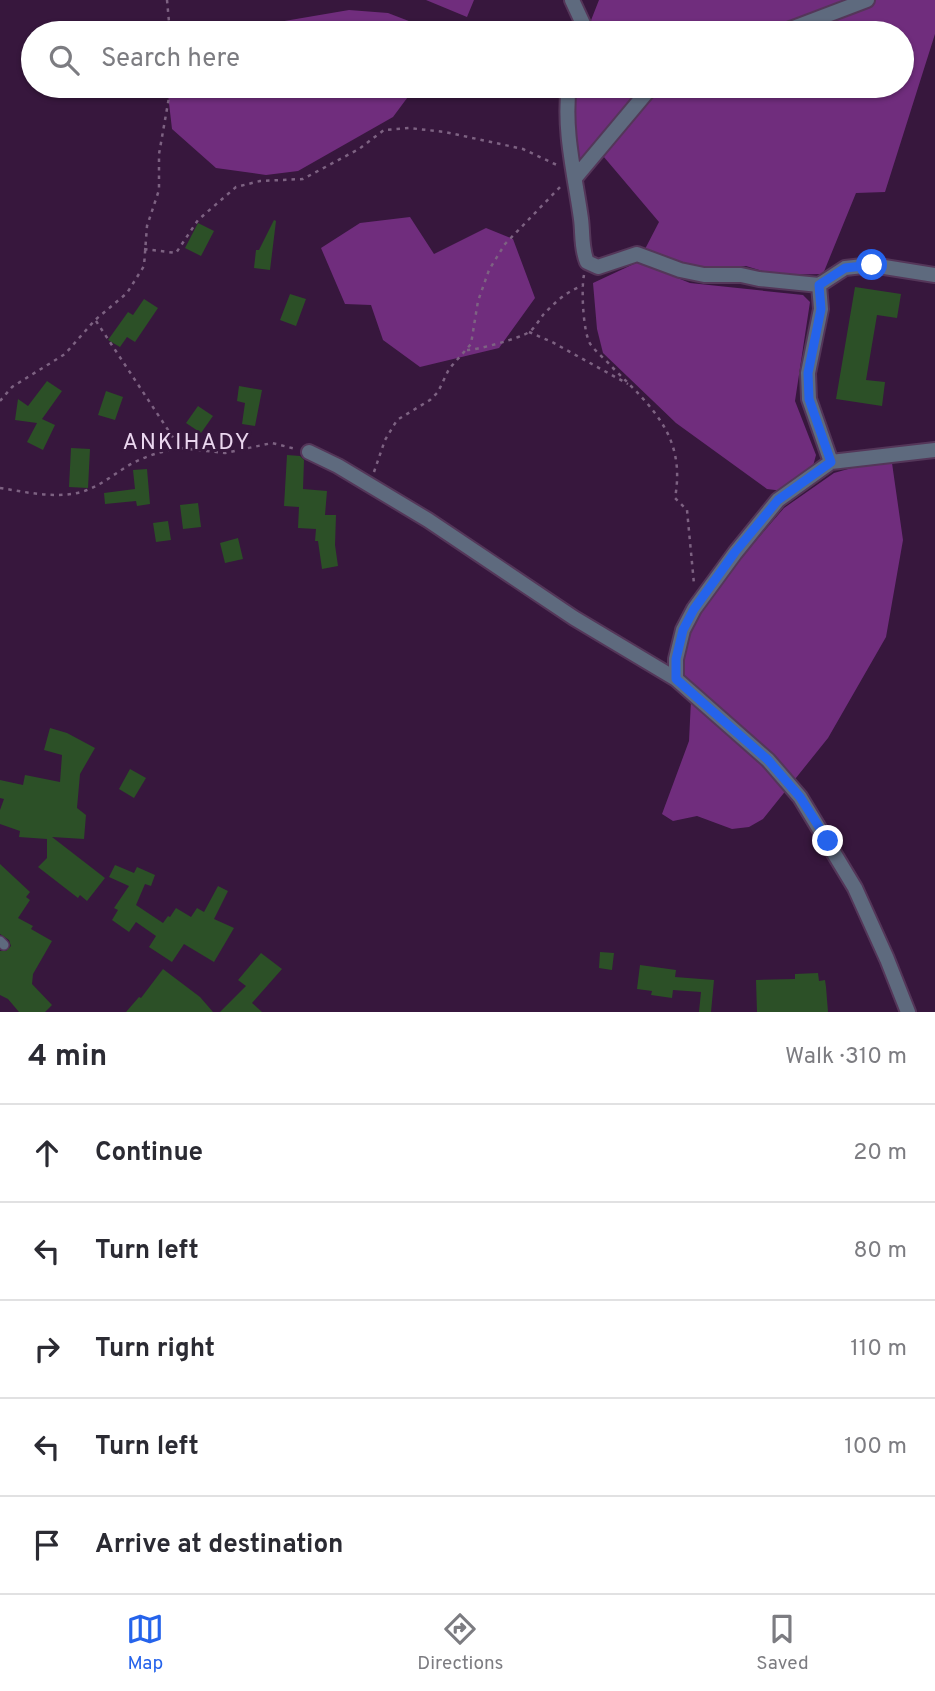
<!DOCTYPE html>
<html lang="en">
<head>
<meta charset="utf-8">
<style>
  body { margin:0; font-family:Overpass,sans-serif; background:#f7f7f7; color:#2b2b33 }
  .stop { position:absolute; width:21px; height:21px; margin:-16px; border:5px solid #2563eb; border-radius:50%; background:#fff }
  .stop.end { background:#2563eb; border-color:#fff; box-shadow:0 2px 7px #0008 }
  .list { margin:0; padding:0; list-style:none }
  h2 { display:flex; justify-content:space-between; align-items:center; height:91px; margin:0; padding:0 28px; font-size:30px }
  h2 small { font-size:23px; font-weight:400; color:#7c7c81 }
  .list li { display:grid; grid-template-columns:46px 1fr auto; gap:21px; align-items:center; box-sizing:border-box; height:98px; padding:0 28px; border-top:2px solid #e1e1e2 }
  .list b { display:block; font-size:26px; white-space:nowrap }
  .list em { font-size:23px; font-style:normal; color:#7c7c81 }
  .icon { flex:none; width:38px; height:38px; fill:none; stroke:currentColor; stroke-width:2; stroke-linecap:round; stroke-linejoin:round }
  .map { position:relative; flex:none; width:935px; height:1012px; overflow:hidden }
  .search { position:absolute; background:#fff; box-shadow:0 2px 5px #0004; left:21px; right:21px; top:21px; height:77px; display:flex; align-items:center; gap:18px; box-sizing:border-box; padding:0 24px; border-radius:38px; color:#7c7c81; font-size:26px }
  .sheet { height:581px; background:#fff }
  nav { display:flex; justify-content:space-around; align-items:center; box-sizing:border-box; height:98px; border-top:2px solid #e1e1e2; background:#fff; font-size:19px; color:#7c7c81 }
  nav a { display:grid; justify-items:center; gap:4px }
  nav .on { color:#2563eb }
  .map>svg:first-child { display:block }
  .forest { fill:#702d7d }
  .building { fill:#2c5027 }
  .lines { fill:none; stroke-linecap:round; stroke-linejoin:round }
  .lane-casing { stroke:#543659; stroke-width:12 }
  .street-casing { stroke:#543659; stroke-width:18 }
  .path { stroke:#7d6282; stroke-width:2.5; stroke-dasharray:3.5 5; stroke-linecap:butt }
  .lane { stroke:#5e6a7e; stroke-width:9 }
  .street { stroke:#5e6a7e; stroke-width:14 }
  .route { stroke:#2563eb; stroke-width:9 }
  .labels { text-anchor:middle; stroke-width:6; stroke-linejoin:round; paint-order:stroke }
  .neighbourhood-label { font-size:23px; letter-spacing:2px; fill:#ead6ee; stroke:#37173d }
</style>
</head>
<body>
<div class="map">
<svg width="935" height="1012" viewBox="0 0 935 1012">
  <rect width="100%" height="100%" fill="#37173d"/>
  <path class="forest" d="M426,0H474L467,17Z
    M599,0H935V34L885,192L856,193L823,274L776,275L746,266L710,270L699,268L644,251L659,222L598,150L575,171L572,86H902V33H586Z
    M349,10L388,13L440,33H246L261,25Z
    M167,86H416L393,117L298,171L266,175L216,168L172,129Z
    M410,217L434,254L486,228L513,239L535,298L499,348L420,367L383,340L371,305L345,304L321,248L360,223Z
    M638,262L690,283L803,295L810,302L795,401L816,455L813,466L783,491L767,489L676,423L603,353L597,329L593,283Z
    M892,463L903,540L886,637L828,738L763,819L749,827L732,829L697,816L673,821L662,814L689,741L691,700L682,688L678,660L689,625L740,559L784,508L834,473L862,465Z"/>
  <path class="building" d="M274,220L276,221L270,270L254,268L256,250H259Z
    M198,223L214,231L201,256L185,248Z
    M855,287L901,294L897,318L877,315L866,380L885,382L882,406L836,399Z
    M290,294L306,299L296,326L280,320Z
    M144,299L158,308L135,342L127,337L120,347L108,340L128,312L133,315Z
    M47,381L62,391L42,419L55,425L43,450L27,442L37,423L15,420L18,399L28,406Z
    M239,386L262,390L255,426L242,424L245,403L237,401Z
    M106,391L123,397L115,420L98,415Z
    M198,406L213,416L201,433L186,423Z
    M71,448L90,449L88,488L69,487Z
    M287,455L300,456L304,460L303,489L327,491L325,515H336L335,545L338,566L322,569L318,541H315L316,529L298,528L299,507L284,506Z
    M147,469L150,504L137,506L136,501L105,504L104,493L135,489L133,470Z
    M198,503L201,527L183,529L180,505Z
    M168,521L171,540L156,542L153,523Z
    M238,538L243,559L225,563L220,543Z
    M50,728L67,733L95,748L80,774L77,808L86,815L84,839L52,837L105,878L87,901L80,895L78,898L38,867L47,858V839L19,837L20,831L0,824V810L4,799L0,798V780L23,785L25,775L60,782L62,755L44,750Z
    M130,769L146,778L134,798L119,789Z
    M0,864L30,892L26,897L30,900L18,918L33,926L31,929L52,941L33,974L32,984L52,1005L45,1012H19L8,999L0,995V951H6L11,946L9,940L0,934Z
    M115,865L134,873L137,867L155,875L151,886L145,884L136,905L163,923L168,916L170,917L176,908L191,917L197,908L204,912L218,886L228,891L214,919L234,928L214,962L184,944L172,962L149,947L156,936L136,922L129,932L112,920L118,910L114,908L129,886L109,877Z
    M600,952L614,953L612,970L599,968Z
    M261,953L282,969L252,1003L262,1012H220L246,986L238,980Z
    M640,965L676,970L675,977L714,980L711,1012H699L701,992L673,990L672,998L651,995L652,991L637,989Z
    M163,969L200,997L213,1012H126L139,997L141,998Z
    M818,973L819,981L825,980L826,987L828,1012H757L756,980L795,979V974Z"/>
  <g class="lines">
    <defs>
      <path id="lane" d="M0,941L4,945"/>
      <path id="street" d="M572,0L584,26L582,33
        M780,33L867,0
        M569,86C563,130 575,175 581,219C583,234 581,248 587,262L598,267L637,254L680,270L704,275H741L759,279L819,285L845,268L872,265L935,275
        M575,178L652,86
        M819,285L821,309L808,373L809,399L831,462
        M309,452L338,466L428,520L574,618L676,679L768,760L800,797L855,888L887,959L908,1012
        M676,679V659L683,630L694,609L735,553L778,500L831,462L935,450"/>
    </defs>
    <use href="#lane" class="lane-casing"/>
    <use href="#street" class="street-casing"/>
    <path class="path" d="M167,0L170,33
      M144,249L176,253L198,220L236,187L260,181L303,179L359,149L384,130L409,128L445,132L523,149L557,165
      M584,275C581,288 583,335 591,345C597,353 606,360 613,368C653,408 686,437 675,498L687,510L694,584
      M96,321L180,448L225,453L272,443L296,449
      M529,332L552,342L628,384
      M467,350C477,350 521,338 529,332C535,328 539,320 543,315C554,303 567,291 582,286
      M0,401L12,387L65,354L95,320L127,293L144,266L147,226L159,190V154L171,86
      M374,472L385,440L397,420L430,400L438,392L449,369L471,344L478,301L489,270L505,244L561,186
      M0,488C26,492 55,499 81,492C100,487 116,472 133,463C148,455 164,451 180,448"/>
    <use href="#lane" class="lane"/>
    <use href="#street" class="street"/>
  </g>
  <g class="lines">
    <path class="route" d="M828,841L800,797L768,760L676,679V659L683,630L694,609L735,552L778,500L831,462L809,399L808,373L821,309L819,285L845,268L872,265"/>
  </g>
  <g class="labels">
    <g class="neighbourhood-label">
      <text x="187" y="449">ANKIHADY</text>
    </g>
  </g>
</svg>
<div class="stop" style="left:872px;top:265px"></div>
<div class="stop end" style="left:828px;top:841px"></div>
<div class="search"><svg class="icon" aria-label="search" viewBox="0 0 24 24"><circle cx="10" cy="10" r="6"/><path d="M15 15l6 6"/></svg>Search here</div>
</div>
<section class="sheet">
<h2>4 min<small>Walk · 310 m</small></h2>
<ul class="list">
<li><svg class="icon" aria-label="ahead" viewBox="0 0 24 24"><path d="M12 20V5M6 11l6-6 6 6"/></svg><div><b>Continue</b></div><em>20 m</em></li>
<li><svg class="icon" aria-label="left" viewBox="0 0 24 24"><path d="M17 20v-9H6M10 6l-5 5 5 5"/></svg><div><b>Turn left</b></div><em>80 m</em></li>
<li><svg class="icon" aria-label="right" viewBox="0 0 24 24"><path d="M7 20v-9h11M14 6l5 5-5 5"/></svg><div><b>Turn right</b></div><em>110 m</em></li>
<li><svg class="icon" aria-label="left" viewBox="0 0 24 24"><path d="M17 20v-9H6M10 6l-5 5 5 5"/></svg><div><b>Turn left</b></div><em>100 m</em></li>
<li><svg class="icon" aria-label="arrive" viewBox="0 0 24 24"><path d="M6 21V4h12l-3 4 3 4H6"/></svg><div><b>Arrive at destination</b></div></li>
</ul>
</section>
<nav>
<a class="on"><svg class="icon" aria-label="map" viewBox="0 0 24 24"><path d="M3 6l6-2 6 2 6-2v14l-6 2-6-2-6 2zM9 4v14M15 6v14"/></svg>Map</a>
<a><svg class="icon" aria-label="directions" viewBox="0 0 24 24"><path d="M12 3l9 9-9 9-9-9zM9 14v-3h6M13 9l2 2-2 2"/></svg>Directions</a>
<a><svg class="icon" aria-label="saved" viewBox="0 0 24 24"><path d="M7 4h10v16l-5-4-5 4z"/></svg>Saved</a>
</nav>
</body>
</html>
